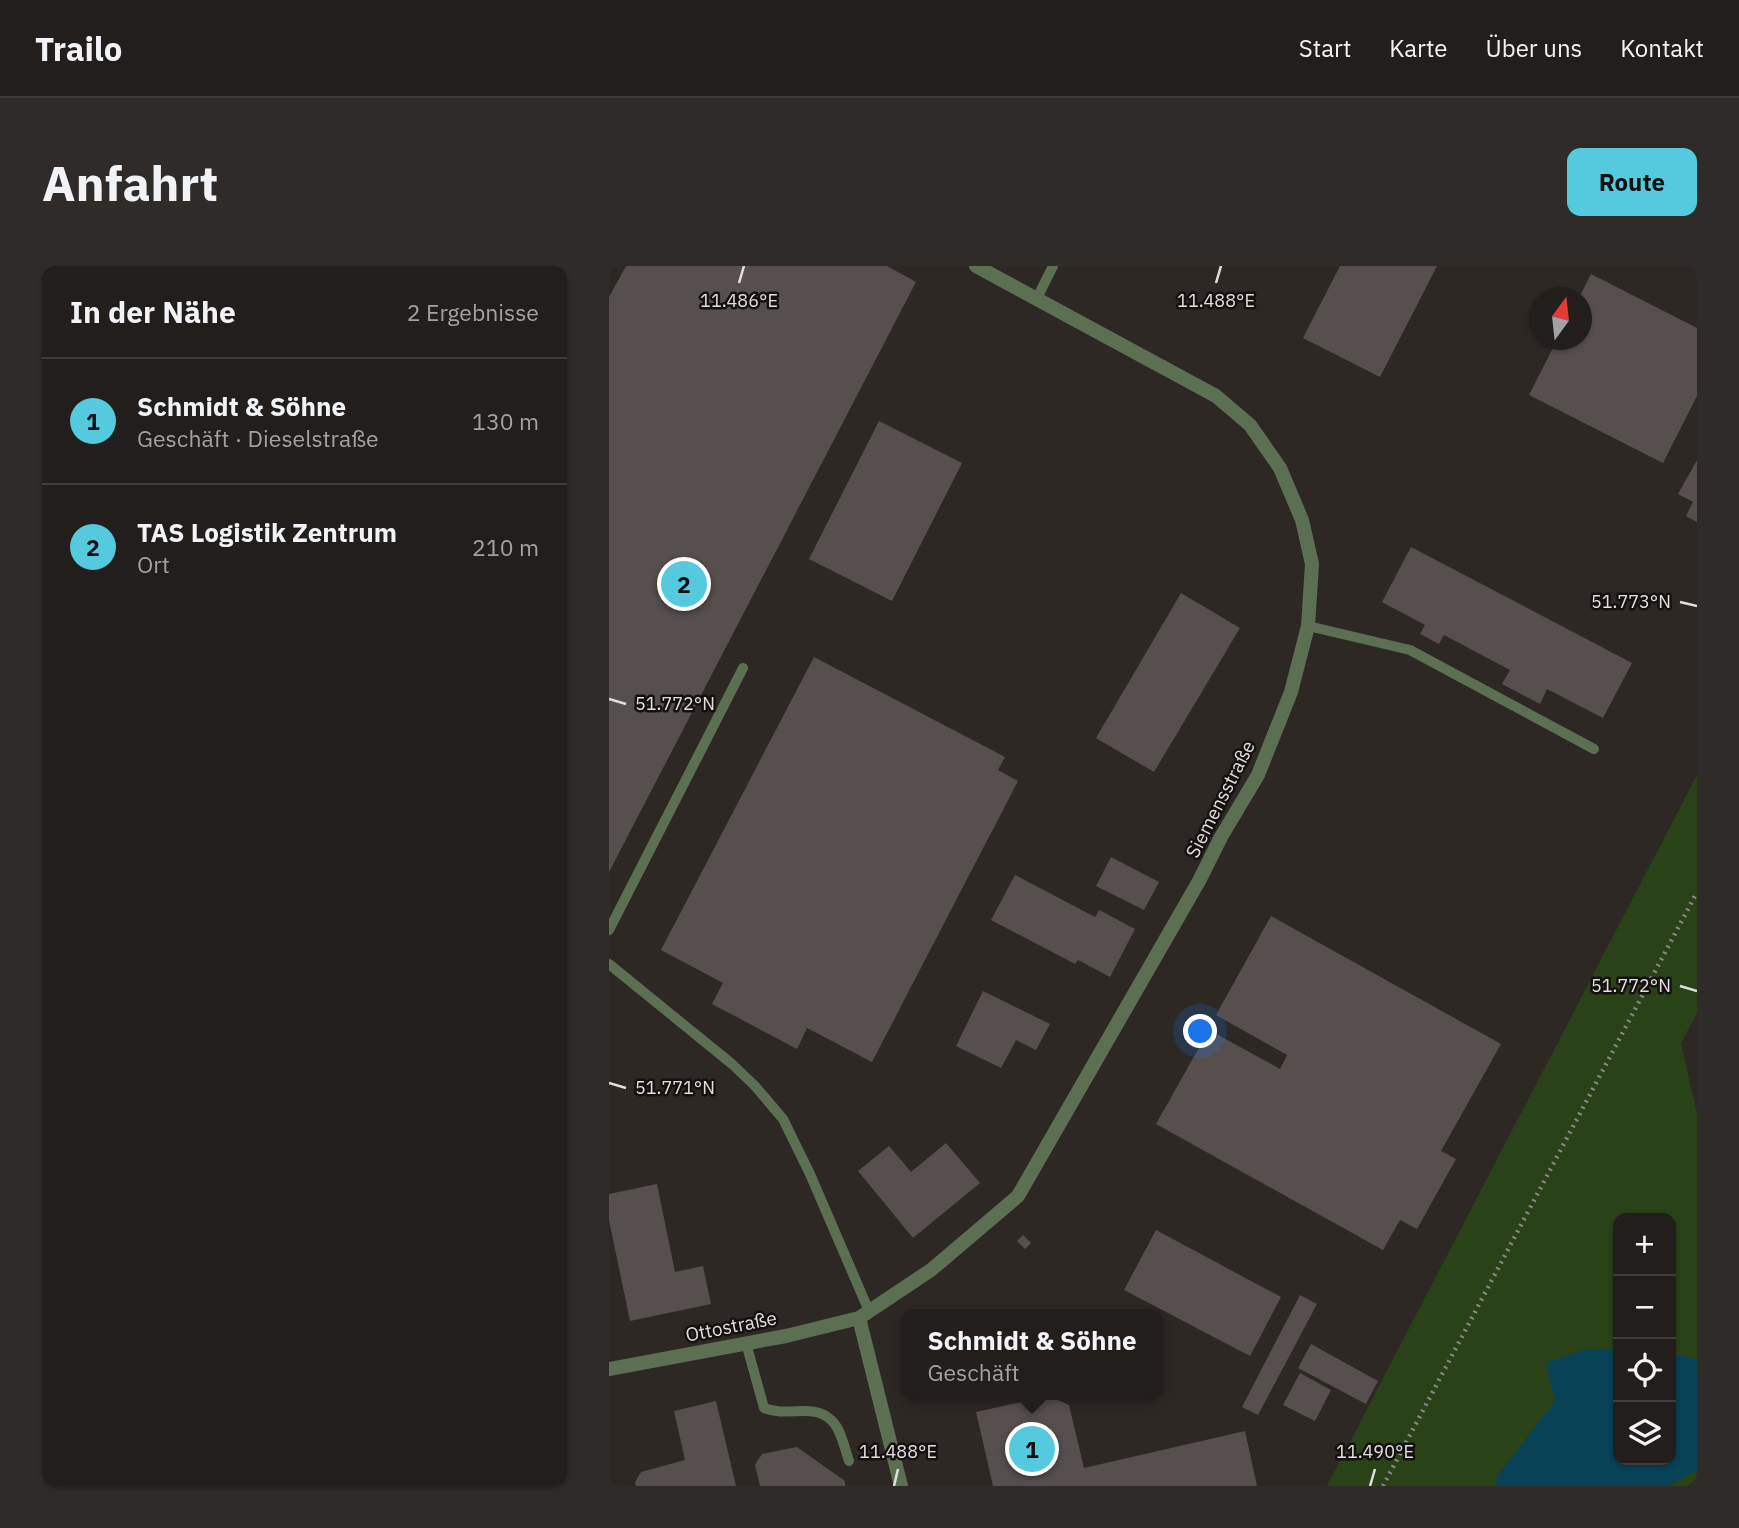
<!DOCTYPE html>
<html lang="de">
<head>
<meta charset="utf-8">
<style>
  body { margin:0; font-family:"IBM Plex Sans",sans-serif; background:#2e2b29; color:#f1f3f6 }
  .controls { position:absolute; right:21px; bottom:21px; display:grid; overflow:hidden; border-radius:14px; box-shadow:0 2px 5px #0004 }
  .controls button { width:63px; height:63px; display:grid; place-items:center; padding:0; border:0; border-bottom:2px solid #3f3c3b; background:#221e1c; color:#f1f3f6; font:35px sans-serif }
  .compass { position:absolute; left:920px; top:21px; width:63px; height:63px; border-radius:50%; background:#221e1c; box-shadow:0 2px 5px #0004; rotate:15deg }
  .you { position:absolute; left:592px; top:766px; width:24px; height:24px; margin:-18px; border:5px solid #fff; border-radius:50%; background:#1a73e8; box-shadow:0 0 0 10px #1a73e833 }
  .badge { display:grid; place-items:center; width:46px; height:46px; border-radius:50%; background:#55cadf; color:#111; font-size:23px; font-weight:700 }
  .pin { position:absolute; translate:-50% -50%; border:4px solid #fff; box-shadow:0 2px 7px #0006 }
  .popup { position:absolute; left:292px; top:1043px; width:262px; height:91px; box-sizing:border-box; display:grid; place-content:center; border-radius:14px; background:#221e1c; filter:drop-shadow(0 2px 5px #0005); font-size:23px; white-space:nowrap; color:#a2a2a3 }
  .popup b { font-size:26px; color:#f1f3f6 }
  .popup::after { content:''; position:absolute; left:50%; top:100%; margin-left:-14px; border:14px solid transparent; border-top-color:#221e1c }
  .list { margin:0; padding:0; list-style:none }
  h2 { display:flex; justify-content:space-between; align-items:center; height:91px; margin:0; padding:0 28px; font-size:30px }
  h2 small { font-size:23px; font-weight:400; color:#a2a2a3 }
  .list li { display:grid; grid-template-columns:46px 1fr auto; gap:21px; align-items:center; box-sizing:border-box; height:126px; padding:0 28px; border-top:2px solid #3f3c3b }
  .list b { display:block; font-size:26px; white-space:nowrap }
  .list p { margin:0; font-size:23px; white-space:nowrap; color:#a2a2a3 }
  .list em { font-size:23px; font-style:normal; color:#a2a2a3 }
  .icon { flex:none; width:38px; height:38px; fill:none; stroke:currentColor; stroke-width:2; stroke-linecap:round; stroke-linejoin:round }
  .map { position:relative; flex:none; width:1088px; height:1220px; overflow:hidden; border-radius:14px }
  header { display:flex; align-items:center; gap:42px; box-sizing:border-box; height:98px; padding:0 35px; background:#221e1c; border-bottom:2px solid #3f3c3b }
  header strong { font-size:33px }
  nav { display:flex; gap:38px; margin-inline-start:auto; font-size:24px }
  .intro { display:flex; align-items:center; justify-content:space-between; box-sizing:border-box; height:168px; padding:0 42px }
  h1 { margin:0; font-size:49px }
  .button { padding:18px 32px; border-radius:14px; background:#55cadf; color:#111; font-size:24px; font-weight:700 }
  main { display:flex; gap:42px; padding:0 42px }
  aside { flex:1; background:#221e1c; border-radius:14px; box-shadow:0 2px 5px #0004 }
  .map>svg:first-child { display:block }
  .green { fill:#294218; fill-rule:evenodd }
  .water { fill:#074257 }
  .building { fill:#564f4d }
  .lines { fill:none; stroke-linecap:round; stroke-linejoin:round }
  .path { stroke:#8d8886; stroke-width:4.5; stroke-dasharray:2 5; stroke-linecap:butt }
  .service { stroke:#5c6f53; stroke-width:10 }
  .minor { stroke:#5c6f53; stroke-width:14 }
  .ticks { fill:none; stroke:#e2dedc; stroke-width:2.5 }
  .labels { text-anchor:middle; stroke-width:5; stroke-linejoin:round; paint-order:stroke }
  .street-label { font-size:19px; fill:#e2dedc; stroke:#141110 }
  .ticks-label { font-size:18px; text-anchor:middle; fill:#e2dedc; stroke:#141110; stroke-width:5; stroke-linejoin:round; paint-order:stroke }
</style>
</head>
<body>
<header>
<strong>Trailo</strong>
<nav><a>Start</a><a>Karte</a><a>Über uns</a><a>Kontakt</a></nav>
</header>
<div class="intro"><h1>Anfahrt</h1><a class="button">Route</a></div>
<main>
<aside>
<h2>In der Nähe<small>2 Ergebnisse</small></h2>
<ul class="list">
<li><span class="badge">1</span><div><b>Schmidt &amp; Söhne</b><p>Geschäft · Dieselstraße</p></div><em>130 m</em></li>
<li><span class="badge">2</span><div><b>TAS Logistik Zentrum</b><p>Ort</p></div><em>210 m</em></li>
</ul>
</aside>
<div class="map">
<svg width="1088" height="1220" viewBox="0 0 1088 1220">
  <rect width="100%" height="100%" fill="#2e2825"/>
  <path class="green" d="M1088,509V747L1072,777L1088,848V1220H718ZM1009,952H1062V1194H1009Z"/>
  <path class="water" d="M977,1083L1009,1084V1194H1062V1089L1080,1091L1088,1095V1204L1058,1220H887L888,1210L946,1135L937,1097Z"/>
  <path class="building" d="M17,0H278L307,16L0,606V31Z
    M731,0H828L771,111L694,72Z
    M982,8L1088,62V130L1054,197L920,129L948,74H972V32H970Z
    M270,155L353,197L283,335L200,293Z
    M1088,194V256L1077,250L1084,236L1069,228Z
    M802,281L1023,397L994,452L938,423L931,438L893,418L901,404L835,369L830,378L811,368L816,359L773,336Z
    M572,327L631,362L545,506L487,472Z
    M205,391L396,491L389,504L409,515L263,796L198,762L188,783L103,738L114,717L52,684Z
    M502,591L550,616L535,644L487,620Z
    M406,609L486,651L490,644L526,663L501,711L469,694L466,698L382,654Z
    M662,650L892,778L832,885L847,893L808,963L791,954L774,984L547,858L600,764L671,803L678,789L607,749Z
    M374,725L441,758L427,784L407,774L392,802L347,780Z
    M337,877L371,917L304,972L249,905L280,880L302,906Z
    M48,918L66,1006L94,1000L102,1038L21,1055L0,954V928Z
    M547,964L672,1031L641,1090L515,1024Z
    M414,969L422,977L416,983L408,975Z
    M691,1029L708,1038L649,1149L633,1141Z
    M702,1078L769,1115L757,1138L689,1102Z
    M691,1107L722,1124L706,1155L674,1139Z
    M440,1130L460,1139L475,1202L636,1165L648,1220H384L367,1146Z
    M107,1135L127,1220H27L26,1216L32,1206L76,1194L65,1145Z
    M188,1181L236,1215V1220H151L146,1199L153,1188Z"/>
  <g class="lines">
    <path class="path" d="M774,1220L1088,626"/>
    <path class="service" d="M428,32L444,0
      M699,360L801,384L985,483
      M0,664L134,402
      M0,698L123,798L146,820L174,853L201,908L260,1045
      M137,1077L155,1142C180,1152 205,1136 223,1155C232,1163 236,1184 240,1195"/>
    <path class="minor" d="M250,1052L292,1220
      M0,1103L177,1070L250,1052L322,1004L409,930L590,615L612,571L649,509L682,426L699,360L703,298L693,254L671,202L641,159L607,130L367,0"/>
  </g>
  <path class="ticks" d="M130,17L135,0M607,17L612,0M1071,336L1088,340M0,433L17,438M1071,720L1088,725M0,817L17,822M285,1220L289,1203M761,1220L766,1203"/>
  <g class="labels">
    <g class="street-label">
      <text transform="translate(611 533) rotate(-63)" y="7">Siemensstraße</text>
      <text transform="translate(122 1060) rotate(-11)" y="7">Ottostraße</text>
    </g>
  </g>
  <g class="ticks-label">
    <text x="130" y="41">11.486°E</text>
    <text x="607" y="41">11.488°E</text>
    <text x="1022" y="342">51.773°N</text>
    <text x="66" y="444">51.772°N</text>
    <text x="1022" y="726">51.772°N</text>
    <text x="66" y="828">51.771°N</text>
    <text x="289" y="1192">11.488°E</text>
    <text x="766" y="1192">11.490°E</text>
  </g>
</svg>
<div class="controls">
<button>+</button>
<button>−</button>
<button><svg class="icon" aria-label="locate" viewBox="0 0 24 24"><circle cx="12" cy="12" r="6"/><path d="M12 2v4M12 18v4M2 12h4M18 12h4"/></svg></button>
<button><svg class="icon" aria-label="layers" viewBox="0 0 24 24"><path d="M12 4l9 5-9 5-9-5zM3 14l9 5 9-5"/></svg></button>
</div>
<svg class="compass" viewBox="-18 -18 36 36"><path d="M0-13l5 13h-10z" fill="#e53935"/><path d="M0 13l5-13h-10z" fill="#a2a2a3"/></svg>
<div class="you"></div>
<div class="pin badge" style="left:423px;top:1183px">1</div>
<div class="popup"><b>Schmidt &amp; Söhne</b>Geschäft</div>
<div class="pin badge" style="left:75px;top:318px">2</div>
</div>
</main>
</body>
</html>
